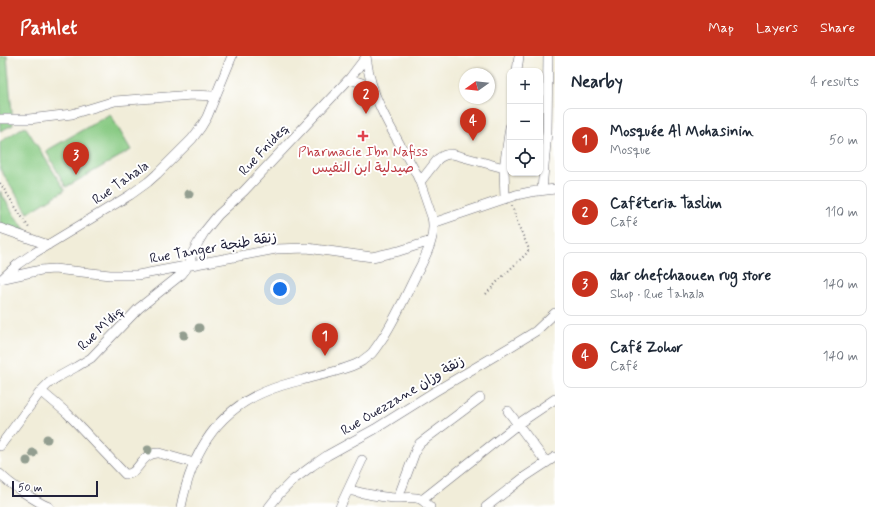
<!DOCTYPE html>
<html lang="en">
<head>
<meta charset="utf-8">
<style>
  body { margin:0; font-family:Mynerve,"Playpen Sans Arabic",sans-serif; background:#f2f2f3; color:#1f2937 }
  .controls { position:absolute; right:12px; top:12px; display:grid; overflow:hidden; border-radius:8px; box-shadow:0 1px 3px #0004 }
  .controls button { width:36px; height:36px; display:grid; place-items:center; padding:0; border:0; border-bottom:1px solid #e0e1e3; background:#fff; color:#1f2937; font:20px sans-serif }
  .compass { position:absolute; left:459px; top:12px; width:36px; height:36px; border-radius:50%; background:#fff; box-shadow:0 1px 3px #0004; rotate:255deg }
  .scale { position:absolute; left:12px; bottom:10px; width:86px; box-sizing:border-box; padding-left:4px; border:2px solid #22223b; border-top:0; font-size:11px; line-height:14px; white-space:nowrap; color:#22223b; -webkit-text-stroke:3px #fff; paint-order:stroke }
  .you { position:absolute; left:280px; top:233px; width:14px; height:14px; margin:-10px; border:3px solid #fff; border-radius:50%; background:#1a73e8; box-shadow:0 0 0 6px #1a73e833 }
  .badge { display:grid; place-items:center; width:26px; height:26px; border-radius:50%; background:#c8321e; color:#fff; font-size:13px; font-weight:700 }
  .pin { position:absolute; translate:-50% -33px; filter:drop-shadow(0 1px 2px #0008) }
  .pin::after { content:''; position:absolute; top:21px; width:14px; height:12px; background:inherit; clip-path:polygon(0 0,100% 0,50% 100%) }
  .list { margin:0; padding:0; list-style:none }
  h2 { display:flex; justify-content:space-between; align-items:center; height:52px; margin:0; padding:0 16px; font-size:17px }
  h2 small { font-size:13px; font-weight:400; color:#747a83 }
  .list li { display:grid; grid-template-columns:26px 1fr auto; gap:12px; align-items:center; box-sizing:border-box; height:64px; margin:0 8px 8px; padding:0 8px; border:1px solid #e0e1e3; border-radius:8px }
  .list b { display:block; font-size:15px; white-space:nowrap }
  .list p { margin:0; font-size:13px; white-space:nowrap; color:#747a83 }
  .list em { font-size:13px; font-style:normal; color:#747a83 }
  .icon { flex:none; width:22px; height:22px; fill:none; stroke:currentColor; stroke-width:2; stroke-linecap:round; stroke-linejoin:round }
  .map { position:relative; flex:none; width:555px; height:451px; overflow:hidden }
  header { display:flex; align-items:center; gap:24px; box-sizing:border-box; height:56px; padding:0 20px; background:#c8321e; color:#fff }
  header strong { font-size:19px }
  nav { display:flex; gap:22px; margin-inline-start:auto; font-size:14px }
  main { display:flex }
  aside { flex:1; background:#fff }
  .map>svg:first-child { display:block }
  .green { fill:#89cb84; stroke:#567660 }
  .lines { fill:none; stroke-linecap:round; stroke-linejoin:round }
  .minor-casing { stroke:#6a6972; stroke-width:10 }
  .path { stroke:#6a6972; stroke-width:2; stroke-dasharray:1 3; stroke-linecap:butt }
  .minor { stroke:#fff; stroke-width:9 }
  .tree { fill:#939e90 }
  .health-dot { fill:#e0444e; stroke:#fff; stroke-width:1.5 }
  .labels { text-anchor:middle; stroke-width:4; stroke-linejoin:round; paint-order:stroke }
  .street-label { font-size:14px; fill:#22223b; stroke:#fff }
  .health-label { font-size:14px; fill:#be3a42; stroke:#fff }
</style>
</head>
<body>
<header>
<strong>Pathlet</strong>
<nav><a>Map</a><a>Layers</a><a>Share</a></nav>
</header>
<main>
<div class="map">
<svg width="555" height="451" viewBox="0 0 555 451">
  <rect width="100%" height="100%" fill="#fff"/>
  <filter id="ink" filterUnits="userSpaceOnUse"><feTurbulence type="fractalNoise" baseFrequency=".025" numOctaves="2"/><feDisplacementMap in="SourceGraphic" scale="8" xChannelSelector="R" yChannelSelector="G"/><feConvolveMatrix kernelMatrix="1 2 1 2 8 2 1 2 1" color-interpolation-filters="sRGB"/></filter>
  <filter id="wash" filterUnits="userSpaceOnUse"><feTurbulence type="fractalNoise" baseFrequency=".012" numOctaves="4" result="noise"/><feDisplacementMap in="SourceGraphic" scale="16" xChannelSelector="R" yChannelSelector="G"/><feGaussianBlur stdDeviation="0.9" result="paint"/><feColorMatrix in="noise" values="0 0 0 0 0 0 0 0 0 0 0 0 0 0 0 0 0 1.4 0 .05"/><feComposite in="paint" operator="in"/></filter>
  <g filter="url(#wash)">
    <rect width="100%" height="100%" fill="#f1edd9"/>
    <path class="green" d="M0,0H7L13,69L0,75Z
      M110,58L131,94L66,131L46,95Z
      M25,70L65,134L28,157L0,113V86Z
      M0,135L14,159L27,176L0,168Z"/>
  </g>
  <g filter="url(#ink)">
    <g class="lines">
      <defs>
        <path id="minor" d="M517,15L519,0
          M349,23L372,30
          M0,63H29L72,58L115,45L192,39L215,40
          M504,112L510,71
          M420,126L438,103C443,99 446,98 452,98L504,112L505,143
          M542,134L547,75L548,0
          M433,167L516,139L530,136L555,133
          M0,172L48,189
          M3,222L18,208L31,199L130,139L148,126L157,118L192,83L201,71L207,61L232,0
          M0,223L41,214L54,213L110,219H138L276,193L307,192L372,201L399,195L431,185
          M41,335L67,357L125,418C139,420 140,396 159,397L194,407
          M508,355L546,406
          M0,390L41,335L50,326L58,321L76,311L91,302L139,252L182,218L189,209L192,198L199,185L205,175L218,159L244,135L350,22L366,1
          M0,418C8,427 38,447 49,451
          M348,434C364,437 382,442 398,442C405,442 413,440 420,443C424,445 427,448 430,451
          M398,442L417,391L420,387L480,342
          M422,444L518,368L555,343
          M181,451C191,400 214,357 264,336C276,331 289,327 302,324C319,319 348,314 362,305C365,302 369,300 372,297C376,292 380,286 384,280C396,261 405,241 415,221C424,203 437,182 432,161L420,126L416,117C404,94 389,72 379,48C372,33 368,16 366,0
          M269,451L280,437L293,424L312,410L328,399L375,373L434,336L510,291L536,275L555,257
          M340,451L362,404
          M486,451L526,420L555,401"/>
      </defs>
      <use href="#minor" class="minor-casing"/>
      <path class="path" d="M0,127L29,172
        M486,238L499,224L527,197L529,193L519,171L512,150"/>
      <use href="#minor" class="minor"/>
    </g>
    <g class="tree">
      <circle cx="189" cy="138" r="4.5"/>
      <circle cx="199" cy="272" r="4.5"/>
      <circle cx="184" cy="279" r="4.5"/>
      <circle cx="47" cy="383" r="4.5"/>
      <circle cx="148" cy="394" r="4.5"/>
      <circle cx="33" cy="397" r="4.5"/>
      <circle cx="27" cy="405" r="4.5"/>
    </g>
  </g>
  <path class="health-dot" d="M361 74h4v4h4v4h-4v4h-4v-4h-4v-4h4z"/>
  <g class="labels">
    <g class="street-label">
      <text transform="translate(263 93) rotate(-47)" y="5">Rue Fnideq</text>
      <text transform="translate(120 126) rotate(-35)" y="5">Rue Tahala</text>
      <text transform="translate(213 191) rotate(-10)" y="5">Rue Tanger زنقة طنجة</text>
      <text transform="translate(100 272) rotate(-44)" y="5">Rue M'diq</text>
      <text transform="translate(402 339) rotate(-31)" y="5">Rue Ouezzane زنقة وزان</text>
    </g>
    <g class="health-label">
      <text x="363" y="100">Pharmacie Ibn Nafiss<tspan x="363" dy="16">صيدلية ابن النفيس</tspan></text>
    </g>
  </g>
</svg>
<div class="controls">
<button>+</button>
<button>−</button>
<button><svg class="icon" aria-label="locate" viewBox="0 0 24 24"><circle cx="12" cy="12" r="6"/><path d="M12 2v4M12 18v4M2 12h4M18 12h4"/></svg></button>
</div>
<svg class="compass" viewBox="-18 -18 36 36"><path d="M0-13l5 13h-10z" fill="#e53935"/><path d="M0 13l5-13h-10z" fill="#747a83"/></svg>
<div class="scale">50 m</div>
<div class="you"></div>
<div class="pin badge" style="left:325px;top:300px">1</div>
<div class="pin badge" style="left:366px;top:58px">2</div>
<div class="pin badge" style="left:76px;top:119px">3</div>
<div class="pin badge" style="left:473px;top:85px">4</div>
</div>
<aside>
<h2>Nearby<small>4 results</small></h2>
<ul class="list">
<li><span class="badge">1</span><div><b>Mosquée Al Mohasinin</b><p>Mosque</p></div><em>50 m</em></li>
<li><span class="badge">2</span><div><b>Caféteria Taslim</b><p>Café</p></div><em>110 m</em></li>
<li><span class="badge">3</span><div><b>dar chefchaouen rug store</b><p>Shop · Rue Tahala</p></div><em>140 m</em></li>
<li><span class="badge">4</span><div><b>Café Zohor</b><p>Café</p></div><em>140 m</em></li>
</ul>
</aside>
</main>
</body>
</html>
